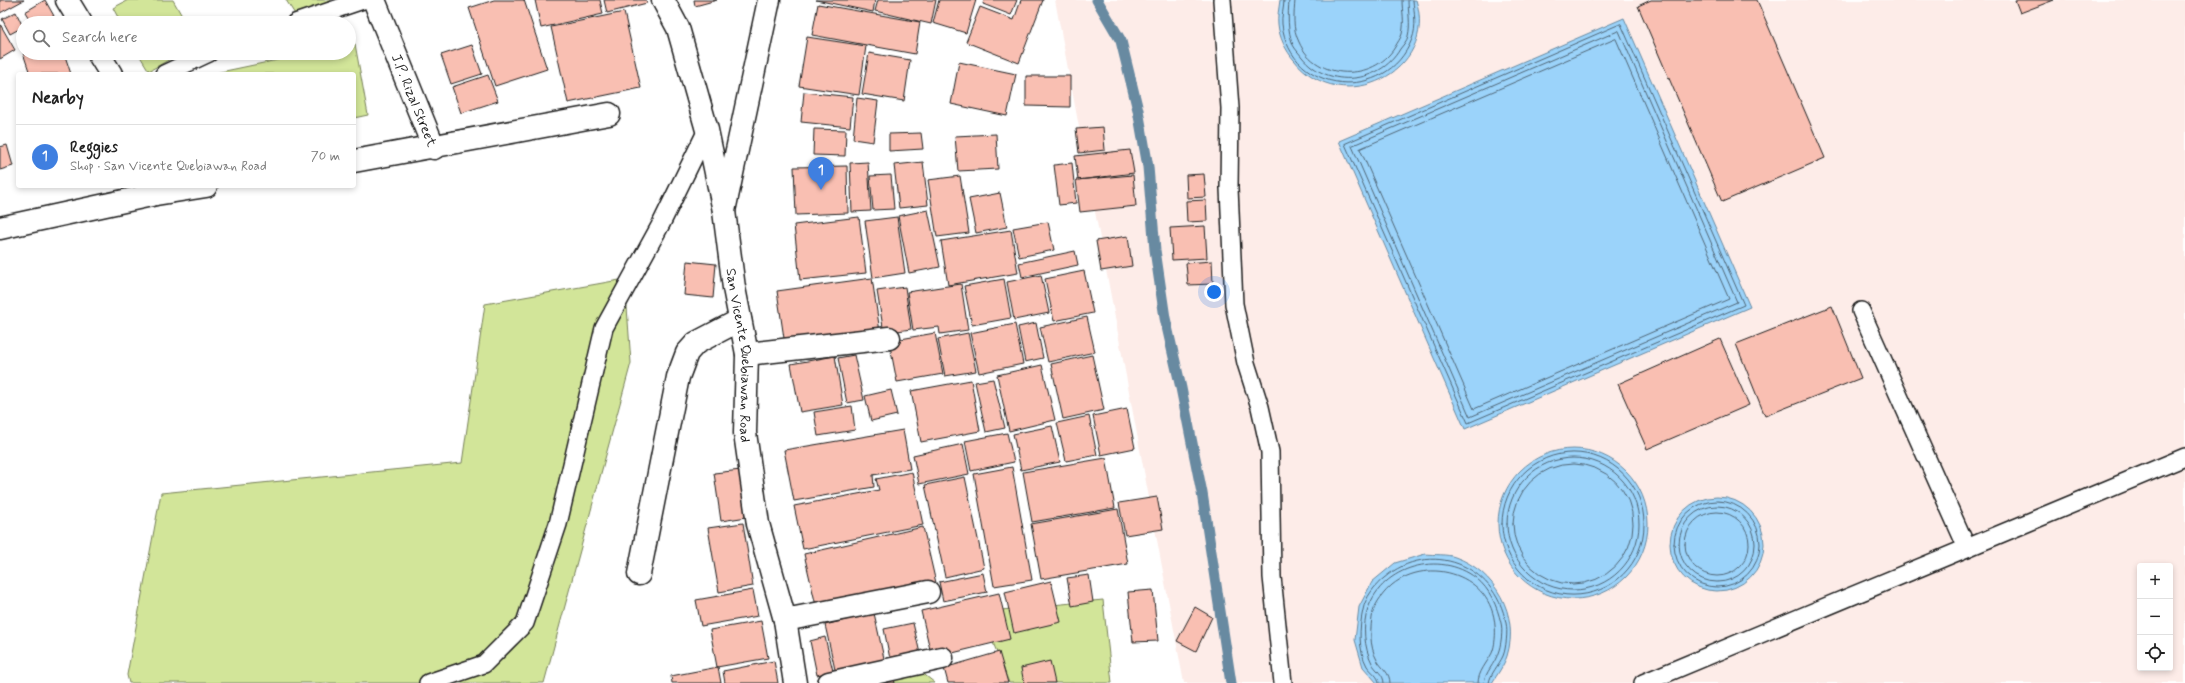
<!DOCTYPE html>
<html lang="en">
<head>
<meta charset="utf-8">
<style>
  body { margin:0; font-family:Mynerve,sans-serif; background:#f6f6f6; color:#222 }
  .controls { position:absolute; right:12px; bottom:12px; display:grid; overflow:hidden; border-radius:4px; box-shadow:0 2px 6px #0003 }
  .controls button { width:36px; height:36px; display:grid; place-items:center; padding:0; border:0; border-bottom:1px solid #e0e0e0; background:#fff; color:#222; font:20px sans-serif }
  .you { position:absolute; left:1214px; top:292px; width:14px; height:14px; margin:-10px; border:3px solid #fff; border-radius:50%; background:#1a73e8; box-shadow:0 0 0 6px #1a73e833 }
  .badge { display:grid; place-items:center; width:26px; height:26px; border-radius:50%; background:#ea580c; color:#fff; font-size:13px; font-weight:700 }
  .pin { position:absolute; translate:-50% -33px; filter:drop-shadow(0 1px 2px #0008) }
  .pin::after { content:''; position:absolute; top:21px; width:14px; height:12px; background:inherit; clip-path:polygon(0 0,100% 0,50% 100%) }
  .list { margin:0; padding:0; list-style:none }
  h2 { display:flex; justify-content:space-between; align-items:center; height:52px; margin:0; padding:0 16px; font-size:17px }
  h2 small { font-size:13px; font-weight:400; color:#767676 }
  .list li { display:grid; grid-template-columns:26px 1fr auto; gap:12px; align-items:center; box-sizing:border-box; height:64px; padding:0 16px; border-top:1px solid #e0e0e0 }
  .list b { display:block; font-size:15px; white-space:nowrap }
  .list p { margin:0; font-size:13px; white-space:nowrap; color:#767676 }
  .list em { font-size:13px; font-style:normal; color:#767676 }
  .icon { flex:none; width:22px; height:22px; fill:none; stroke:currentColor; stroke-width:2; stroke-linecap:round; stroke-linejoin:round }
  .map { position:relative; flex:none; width:2185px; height:683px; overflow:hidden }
  .search { position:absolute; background:#fff; box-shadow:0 2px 6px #0003; left:16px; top:16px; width:340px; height:44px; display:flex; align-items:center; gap:10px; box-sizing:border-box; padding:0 14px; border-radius:22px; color:#767676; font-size:15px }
  .panel { position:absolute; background:#fff; box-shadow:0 2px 6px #0003; left:16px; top:72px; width:340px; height:116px; border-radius:4px }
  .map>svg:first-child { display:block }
  .built { fill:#fdece8; fill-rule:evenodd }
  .green { fill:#d2e599; stroke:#77805a }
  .water { fill:#9bd3fa; stroke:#688aa1 }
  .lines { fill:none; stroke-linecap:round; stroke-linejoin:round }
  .shore { stroke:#4f6575; stroke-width:1 }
  .stream { stroke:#688aa1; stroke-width:11 }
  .building { fill:#f9bfb2; stroke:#1c1c1c }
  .lane-casing { stroke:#1c1c1c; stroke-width:20 }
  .street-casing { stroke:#1c1c1c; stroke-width:25 }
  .secondary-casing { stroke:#1c1c1c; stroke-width:25 }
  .lane { stroke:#fff; stroke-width:17 }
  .street { stroke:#fff; stroke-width:22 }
  .secondary { stroke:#fff; stroke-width:22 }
  .labels { text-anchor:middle; stroke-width:3; stroke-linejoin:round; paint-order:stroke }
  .street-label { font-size:14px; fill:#1c1c1c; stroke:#fff }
</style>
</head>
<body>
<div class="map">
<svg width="2185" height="683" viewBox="0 0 2185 683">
  <rect width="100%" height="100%" fill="#fff"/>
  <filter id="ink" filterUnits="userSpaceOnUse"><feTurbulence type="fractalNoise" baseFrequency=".025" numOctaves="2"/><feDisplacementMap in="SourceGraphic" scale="8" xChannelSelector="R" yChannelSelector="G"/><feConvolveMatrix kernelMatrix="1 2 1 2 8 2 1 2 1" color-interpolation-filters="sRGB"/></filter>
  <g filter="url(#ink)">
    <path class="built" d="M1055,0H2185V683H1184ZM2140,566H2170V668H2140Z"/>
    <path class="green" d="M128,0H173L186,23H121L113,8Z
      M286,0H331L298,19Z
      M355,44L368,115L354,118V74H211L311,53H349V45Z
      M138,53H181L149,71Z
      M625,279L631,363L544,683H129L127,675L161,493L462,463L485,304Z
      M1103,600L1112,683H1009L981,612Z
      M912,665L935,683H892L889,672Z"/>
    <path class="water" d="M1280,0H1416C1439,71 1342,120 1294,60C1286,51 1279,37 1278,24C1277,17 1279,8 1280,0Z
      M1624,18L1750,307L1465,429L1339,141Z
      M1498 524a75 75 0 1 1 150 0a75 75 0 1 1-150 0Z
      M1670 544a47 47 0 1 1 94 0a47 47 0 1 1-94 0Z
      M1425,554C1434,555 1447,554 1455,557C1495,571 1520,615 1507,656C1504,665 1497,675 1492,683H1377L1363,667L1355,640L1359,607L1372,582L1395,563Z"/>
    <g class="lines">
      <path class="shore" d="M1284,0C1284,8 1281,17 1282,24C1290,95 1387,104 1412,39C1417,27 1414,12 1413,0
        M1289,0C1288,16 1287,29 1293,45C1295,49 1299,53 1302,57C1328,89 1380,84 1400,49C1403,45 1407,41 1408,36C1411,24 1408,12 1408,0
        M1295,0C1294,15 1292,28 1299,42C1316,81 1374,82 1395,47C1397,43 1401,38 1402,34C1405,20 1402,12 1402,0
        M1621,24L1744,305L1468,423L1345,144Z
        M1619,31L1737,302L1470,417L1352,146Z
        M1616,39L1729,299L1474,409L1360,149Z
        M1502 524a71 71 0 1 1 142 0a71 71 0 1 1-142 0Z
        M1507 524a66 66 0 1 1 132 0a66 66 0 1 1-132 0Z
        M1513 524a60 60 0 1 1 120 0a60 60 0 1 1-120 0Z
        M1674 544a43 43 0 1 1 86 0a43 43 0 1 1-86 0Z
        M1679 544a38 38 0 1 1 76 0a38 38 0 1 1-76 0Z
        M1685 544a32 32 0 1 1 64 0a32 32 0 1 1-64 0Z
        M1379,683C1379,676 1371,672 1367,666C1358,650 1359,628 1363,610C1365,598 1375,585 1384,578C1430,539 1495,564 1506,623C1508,631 1506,649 1503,656C1499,665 1490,674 1489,683
        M1384,683C1384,674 1375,670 1372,663C1364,648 1362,625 1368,609C1382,566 1440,550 1476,578C1490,589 1497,606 1501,623C1503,630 1501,646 1498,653C1495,664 1485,672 1484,683
        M1390,683C1390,672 1382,669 1377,660C1369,646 1370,628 1373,612C1376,602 1384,592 1392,585C1429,555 1492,575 1495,626C1496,633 1495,646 1492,653C1487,663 1478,672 1478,683"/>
      <path class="stream" d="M1097,0L1121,41L1138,110L1148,167L1155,250L1165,318L1181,388L1202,493L1231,683"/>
    </g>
    <path class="building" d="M0,0H24L0,13Z
      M45,0L54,16L42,23H32L25,12Z
      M494,0H524L547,69L495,86L469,8Z
      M535,0H600L603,14L541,28Z
      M604,0H646L647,3L607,13Z
      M694,0H717L695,6Z
      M816,0H875L873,12Z
      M878,0H936L931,24L875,11Z
      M939,0H976L966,33L933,23Z
      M984,0H1017L1011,15L983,4Z
      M1021,0H1043L1019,63L966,42L980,7L1014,20Z
      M1651,0H1757L1825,158L1722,202L1638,6Z
      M2015,0H2054L2020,13Z
      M818,4L920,22L915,54L812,35Z
      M16,12L23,27L10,34L2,19Z
      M624,12L641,88L568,103L551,27Z
      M0,24L15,50L0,59Z
      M23,34V44L19,37Z
      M807,37L866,46L859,95L799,86Z
      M472,45L482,74L451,84L441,55Z
      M23,53H64L71,74H30Z
      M869,53L910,60L904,101L862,94Z
      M959,62L1016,74L1007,116L951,104Z
      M488,75L498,101L461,113L452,87Z
      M1026,76H1070V107L1026,106Z
      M804,92L853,97L850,127L801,122Z
      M857,98L878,101L873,142L853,139Z
      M1103,127L1105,150L1079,153L1076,129Z
      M814,129L846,130L845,156L813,155Z
      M921,133L923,149L889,151V134Z
      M996,134L998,169L958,171L955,136Z
      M7,145L13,166L0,170V147Z
      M1130,150L1134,173L1078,180L1075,156Z
      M868,162L871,211L852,212L850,163Z
      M923,162L928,205L899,208L894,165Z
      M1072,163L1076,203L1059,205L1054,165Z
      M847,166L848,213L796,215L794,167Z
      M1204,174L1206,197L1187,198L1186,175Z
      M891,175L894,209L873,210L870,176Z
      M1133,175L1136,206L1080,212L1076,180Z
      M960,176L969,233L937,237L928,180Z
      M1000,193L1007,227L976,233L969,199Z
      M1206,200L1207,221L1187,222L1186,201Z
      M928,210L940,267L909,273L898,216Z
      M859,217L866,273L800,280L794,225Z
      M897,217L905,273L873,278L865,221Z
      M1048,222L1054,250L1019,257L1013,228Z
      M1205,226L1207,258L1172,260L1170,228Z
      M1011,230L1018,273L948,285L941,241Z
      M1128,236L1132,266L1101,271L1096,241Z
      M1075,251L1078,265L1022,277L1019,263Z
      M687,261L716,264L713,298L684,295Z
      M1212,261L1213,284L1188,285L1186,263Z
      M1084,271L1093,313L1054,321L1045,279Z
      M1041,275L1049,313L1014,320L1007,282Z
      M872,278L880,332L785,345L777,291Z
      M1004,279L1011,318L972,325L964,286Z
      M961,284L968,330L940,334L939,327L913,330L907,292Z
      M905,287L911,329L884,333L877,291Z
      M1832,306L1861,378L1765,416L1736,344Z
      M1087,317L1095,352L1048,362L1040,327Z
      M1036,323L1043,358L1025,362L1018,327Z
      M1015,324L1023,364L979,373L970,333Z
      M935,333L943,374L897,382L889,341Z
      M968,333L976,371L945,376L938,339Z
      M1720,339L1749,405L1647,449L1618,384Z
      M854,355L864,400L847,403L838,358Z
      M1092,355L1104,410L1063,419L1051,364Z
      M835,356L843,405L800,412L791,364Z
      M1042,365L1055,420L1009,431L997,375Z
      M993,379L1005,428L986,432L975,382Z
      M971,380L980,431L921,442L911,391Z
      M891,390L897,415L871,421L865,396Z
      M852,406L855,430L818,436L814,412Z
      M1127,409L1135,448L1101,455L1093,416Z
      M1089,416L1097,455L1066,461L1057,423Z
      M1052,426L1060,462L1021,470L1013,434Z
      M903,430L910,469L873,475L874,487L794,501L784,450Z
      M1007,433L1014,462L971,471L965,441Z
      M963,444L969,474L919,484L913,455Z
      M1106,458L1115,508L1032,522L1023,472Z
      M1012,467L1032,580L994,586L974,474Z
      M741,470L747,517L721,521L714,473Z
      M912,472L923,525L803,549L794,506L879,490L876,479Z
      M965,477L984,568L945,577L925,485Z
      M1157,497L1163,529L1125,535L1119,503Z
      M1118,509L1128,564L1041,579L1031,524Z
      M743,523L753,586L719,592L708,528Z
      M923,527L936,583L817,610L804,554Z
      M983,573L987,592L943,601L939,582Z
      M1089,575L1093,602L1072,606L1067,578Z
      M1051,581L1061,622L1014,633L1005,592Z
      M753,590L758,616L701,626L696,600Z
      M1153,590L1158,641L1133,642L1128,592Z
      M999,593L1010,639L932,658L921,611Z
      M1195,607L1212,617L1196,651L1177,641Z
      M874,613L885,663L836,674L825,625Z
      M761,621L768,658L717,667L710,630Z
      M913,623L921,658L891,664L884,629Z
      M825,637L833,671L817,675L810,641Z
      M999,652L1008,683H948L944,668Z
      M774,661L778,683H725L723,671Z
      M1050,661L1055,683H1024L1021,668Z
      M718,667L721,683H672L671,676Z
      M894,679L895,683H877Z"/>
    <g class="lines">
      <defs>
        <path id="lane" d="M1222,0L1230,108L1229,188L1234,304L1246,363L1260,407L1270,452L1272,577L1283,683
          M295,23L363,0
          M164,74L209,53
          M1861,311L1967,548
          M428,683L484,664L525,623L558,524L604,328L661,224L707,130
          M1643,683L2185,457"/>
        <g id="street">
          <path d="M67,0L81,23"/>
          <path id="s1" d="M374,0L434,148"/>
          <path d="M98,53L111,74"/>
          <path d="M354,161L609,114"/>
          <path d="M724,211L769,0"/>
          <path d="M0,228L156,194L206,186"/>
          <path d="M747,354L889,338"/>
          <path d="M639,574L678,377L687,353L696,343L740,320"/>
          <path d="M785,620L928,592"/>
          <path d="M829,683L942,658"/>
        </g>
        <g id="secondary">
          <path id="s2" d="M663,0L678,28L707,130L724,211L734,288L747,354L745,433L758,524L785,620L795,683"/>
        </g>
      </defs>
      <use href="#lane" class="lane-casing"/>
      <use href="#street" class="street-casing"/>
      <use href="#secondary" class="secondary-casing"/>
      <use href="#lane" class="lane"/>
      <use href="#street" class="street"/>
      <use href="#secondary" class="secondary"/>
    </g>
  </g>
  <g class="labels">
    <g class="street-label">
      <text dy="5" stroke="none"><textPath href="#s1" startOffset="108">J.P. Rizal Street</textPath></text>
      <text dy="5" stroke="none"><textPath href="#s2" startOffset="366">San Vicente Quebiawan Road</textPath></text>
    </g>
  </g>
</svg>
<div class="controls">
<button>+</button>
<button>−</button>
<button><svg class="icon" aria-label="locate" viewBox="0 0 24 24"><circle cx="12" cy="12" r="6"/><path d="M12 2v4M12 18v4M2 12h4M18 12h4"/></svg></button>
</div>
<div class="you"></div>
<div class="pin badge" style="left:821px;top:190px;background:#3f7fe0">1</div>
<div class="search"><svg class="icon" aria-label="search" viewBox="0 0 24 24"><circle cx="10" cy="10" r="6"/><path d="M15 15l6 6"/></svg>Search here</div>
<section class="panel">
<h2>Nearby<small></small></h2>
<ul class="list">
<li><span class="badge" style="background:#3f7fe0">1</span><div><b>Reggies</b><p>Shop · San Vicente Quebiawan Road</p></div><em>70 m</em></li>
</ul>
</section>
</div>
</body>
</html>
